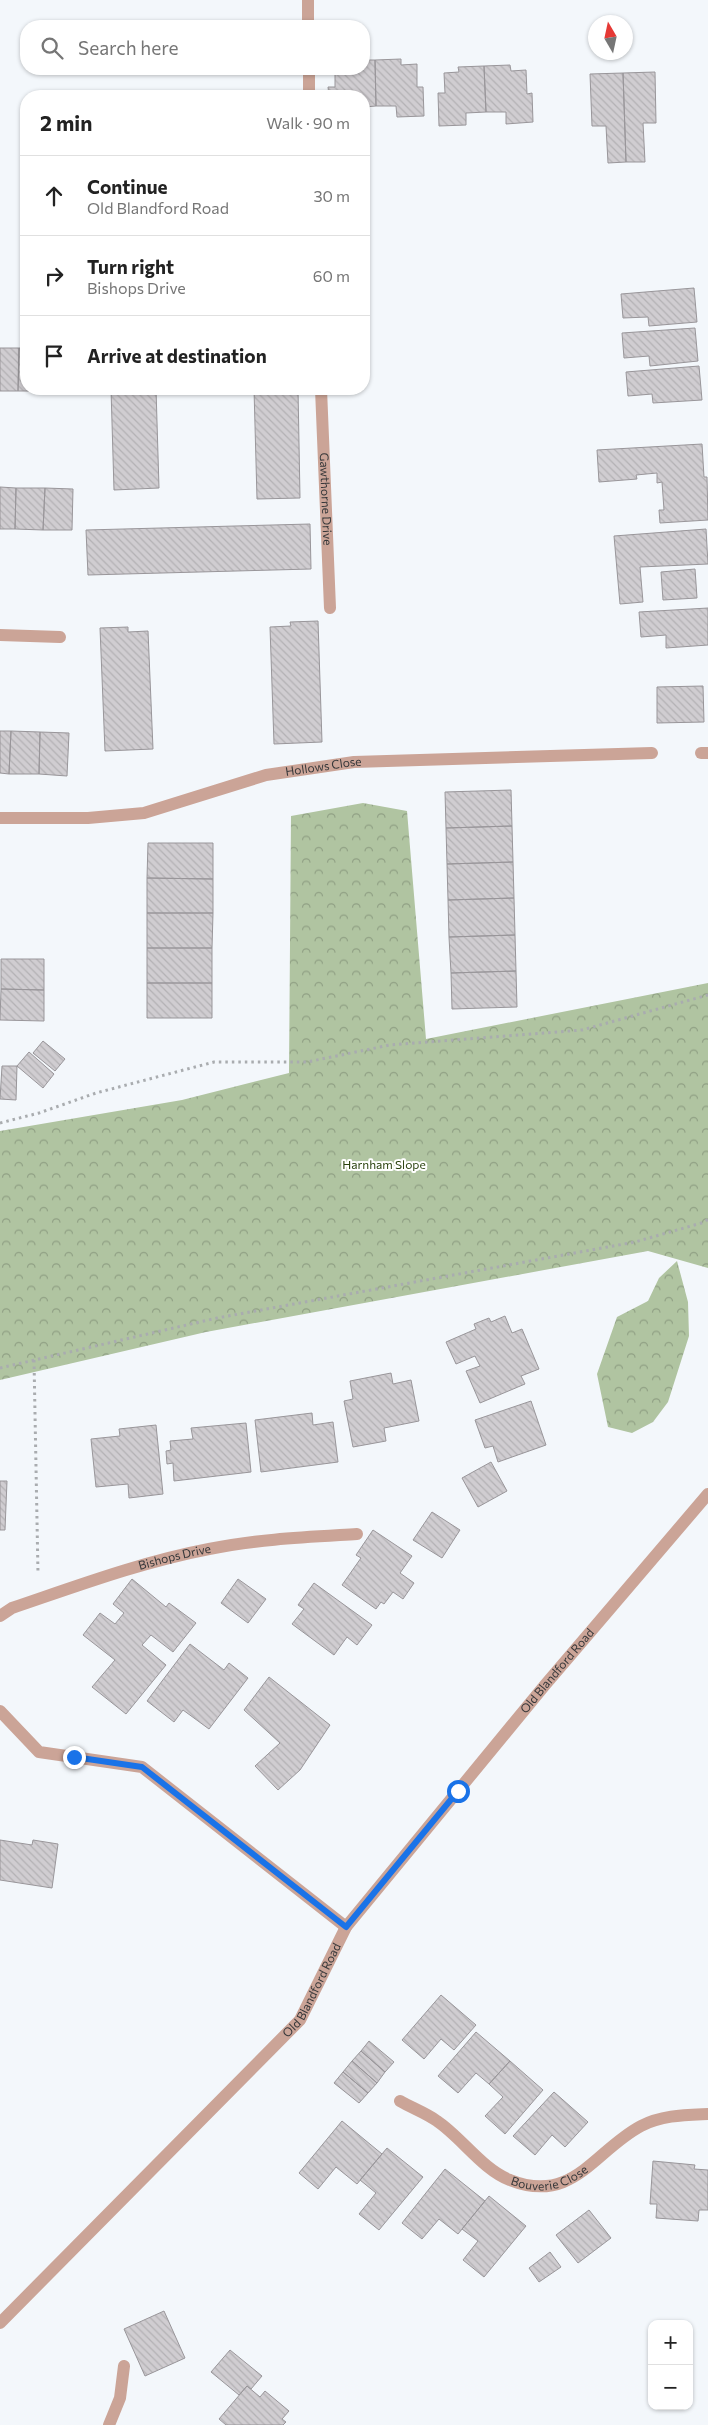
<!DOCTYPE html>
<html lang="en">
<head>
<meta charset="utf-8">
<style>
  body { margin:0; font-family:Commissioner,sans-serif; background:#f6f6f6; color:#222 }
  .controls { position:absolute; right:15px; bottom:15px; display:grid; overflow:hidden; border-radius:10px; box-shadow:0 1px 4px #0004 }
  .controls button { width:45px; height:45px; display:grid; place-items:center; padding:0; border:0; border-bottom:1px solid #e0e0e0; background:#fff; color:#222; font:25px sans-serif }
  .compass { position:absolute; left:588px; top:15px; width:45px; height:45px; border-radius:50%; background:#fff; box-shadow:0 1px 4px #0004; rotate:351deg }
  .stop { position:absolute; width:15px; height:15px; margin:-11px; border:4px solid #1a73e8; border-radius:50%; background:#fff }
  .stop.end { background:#1a73e8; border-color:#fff; box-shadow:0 1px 5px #0008 }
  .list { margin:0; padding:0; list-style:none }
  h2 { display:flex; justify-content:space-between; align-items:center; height:65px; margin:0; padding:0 20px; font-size:21px }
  h2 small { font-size:16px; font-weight:400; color:#767676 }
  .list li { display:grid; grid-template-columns:32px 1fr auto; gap:15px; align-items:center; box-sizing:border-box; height:80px; padding:0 20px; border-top:1px solid #e0e0e0 }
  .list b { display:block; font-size:19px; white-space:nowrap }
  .list p { margin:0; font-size:16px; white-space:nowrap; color:#767676 }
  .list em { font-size:16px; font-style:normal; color:#767676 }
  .icon { flex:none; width:28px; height:28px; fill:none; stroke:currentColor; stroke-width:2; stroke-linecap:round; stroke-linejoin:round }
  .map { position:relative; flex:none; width:708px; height:2425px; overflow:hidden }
  .search { position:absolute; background:#fff; box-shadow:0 1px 4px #0004; left:20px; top:20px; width:350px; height:55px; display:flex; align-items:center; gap:12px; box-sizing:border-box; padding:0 18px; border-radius:20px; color:#767676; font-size:19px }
  .panel { position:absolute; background:#fff; box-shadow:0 1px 4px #0004; left:20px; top:90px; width:350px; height:305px; border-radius:20px }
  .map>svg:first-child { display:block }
  .forest { fill:url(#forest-crowns) }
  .building { fill:url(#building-back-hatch); stroke:#99969a }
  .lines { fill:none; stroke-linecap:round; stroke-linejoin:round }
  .path { stroke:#a9acaf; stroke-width:3; stroke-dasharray:2.5 4; stroke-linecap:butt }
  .service { stroke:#cba497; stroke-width:12 }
  .minor { stroke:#cba497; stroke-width:12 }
  .route { stroke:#1a73e8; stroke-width:6 }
  .labels { text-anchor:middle; stroke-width:4; stroke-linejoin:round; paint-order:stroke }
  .street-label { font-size:12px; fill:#37383a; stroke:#fff }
  .park-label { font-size:12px; fill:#29410d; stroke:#fff }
</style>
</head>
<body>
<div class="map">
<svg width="708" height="2425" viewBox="0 0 708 2425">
  <defs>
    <pattern id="forest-crowns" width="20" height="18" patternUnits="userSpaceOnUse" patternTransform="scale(1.25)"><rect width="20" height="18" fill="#b0c4a1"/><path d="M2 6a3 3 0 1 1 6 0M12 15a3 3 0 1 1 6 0" fill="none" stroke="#90a084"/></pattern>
    <pattern id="building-back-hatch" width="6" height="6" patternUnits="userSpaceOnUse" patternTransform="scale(1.25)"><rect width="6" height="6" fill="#d0cdd1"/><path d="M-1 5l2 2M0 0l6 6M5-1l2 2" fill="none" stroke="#b3b1b4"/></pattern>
  </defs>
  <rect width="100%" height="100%" fill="#f3f7fb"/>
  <path class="forest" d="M363,803L407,811L426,1039L708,983V1268L648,1251L206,1332L0,1380V1131L182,1100L289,1073L291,816Z
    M677,1261L688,1302L689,1336L668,1402L653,1422L632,1433L608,1427L597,1374L617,1317L648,1301L659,1278Z"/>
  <path class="building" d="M401,59V65L417,64V87H423L424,116L397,117L396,106H376L375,60Z
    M364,60H375L376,106L364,107V96H329L328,87H335V69H364Z
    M510,65L511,71L526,70L527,94L532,93L533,122L506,124V112H486L484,66Z
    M484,66L486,112L466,113V125L439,126L438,93H445L444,73L459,72L458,67Z
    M655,72L656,123H643L645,162H626L623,73Z
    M623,73L626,162L608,163L606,126H592L590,74Z
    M694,288L697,322L649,326L648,317L623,318L621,294Z
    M695,328L698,361L650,366L649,356L624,358L622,333Z
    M0,348H19L18,391H0Z
    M19,348H26V389H47V391H18Z
    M699,366L702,400L653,403L652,394L628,396L626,372Z
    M47,389H75V392L47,391Z
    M111,389H156L159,488L114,490Z
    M254,389H298L300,498L257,499Z
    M702,444L704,477H707L708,520L660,523L659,510H664L662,482L657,483V473L636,475L637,479L599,482L597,450Z
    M0,487L16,488L15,529H0Z
    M16,488H45L43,530L15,529Z
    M45,488L73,489L72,530H43Z
    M310,524L311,569L88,575L86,530Z
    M706,529L708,564L640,567L643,602L620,604L614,536Z
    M695,569L697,598L663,600L661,572Z
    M708,608V645L666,648V635L641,637L639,612Z
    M318,621L322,742L274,744L270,627L291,626L290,622Z
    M128,627V632L148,631L153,749L105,751L100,628Z
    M703,686L704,722L657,723V687Z
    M0,731H11L9,774L0,773Z
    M11,731L40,732L39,774H9Z
    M40,732L69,733L67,776L39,774Z
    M511,790L512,826L446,828L445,792Z
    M512,826L513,862L447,864L446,828Z
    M148,843H213V879L147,878Z
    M513,862L514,898L448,900L447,864Z
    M147,878L213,879V913H147Z
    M514,898L515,935L449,937L448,900Z
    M147,913H213L212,948H147Z
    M515,935L516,971L451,973L449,937Z
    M147,948H212V983H147Z
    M1,959H44V990L1,989Z
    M516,971L517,1007L452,1009L451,973Z
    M147,983H212V1018H147Z
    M1,989L44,990V1021L0,1020Z
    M43,1041L65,1059L55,1071L33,1053Z
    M29,1052L54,1074L43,1088L17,1066Z
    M2,1066H17L16,1100L0,1099Z
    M505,1316L512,1333L522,1329L539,1369L521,1376L525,1384L480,1403L466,1371L480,1366L475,1356L456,1364L446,1342L476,1329L474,1324L489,1318L491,1322Z
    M391,1373L393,1384L411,1380L419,1421L384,1428L386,1441L353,1447L344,1401L353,1399L350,1381Z
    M531,1401L546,1445L498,1462L493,1446L485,1448L475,1420Z
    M312,1413L313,1425L333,1422L338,1462L261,1472L255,1420Z
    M246,1423L251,1472L174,1481L173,1463L167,1464L166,1451L171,1450L170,1441L193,1439L191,1428Z
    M156,1425L163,1494L129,1498L128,1484L96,1487L91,1439L120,1436L119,1429Z
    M491,1462L507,1491L478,1507L462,1478Z
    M0,1481H7L5,1530H0Z
    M432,1512L460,1530L442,1558L413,1540Z
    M373,1530L412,1556L400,1573L414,1583L403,1599L393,1592L384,1604L381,1602L376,1609L342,1585L361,1558L356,1555Z
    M132,1579L166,1607L169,1603L196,1623L173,1652L151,1635L142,1645L166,1665L126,1714L92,1687L115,1660L83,1635L100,1613L115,1624L124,1613L113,1604Z
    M238,1579L266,1599L248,1623L221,1603Z
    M314,1583L372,1625L357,1645L347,1637L334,1655L292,1624L304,1609L298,1605Z
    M190,1644L224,1670L229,1663L248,1678L209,1729L183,1710L174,1722L147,1701Z
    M269,1677L330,1725L300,1770L278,1790L255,1766L280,1743L244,1710Z
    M0,1840L32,1845L33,1840L58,1844L52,1888L0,1880Z
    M441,1995L476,2025L454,2050L441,2039L424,2059L402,2040Z
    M476,2032L510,2061L489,2084L476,2073L458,2093L438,2076Z
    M369,2041L394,2062L385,2072L361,2051Z
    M361,2051L385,2072L377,2083L352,2061Z
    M352,2061L377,2083L368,2093L343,2072Z
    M510,2061L543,2090L505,2134L485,2116L503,2097L489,2084Z
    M343,2072L368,2093L359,2103L334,2083Z
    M554,2092L588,2122L565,2147L552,2135L535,2155L513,2136Z
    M342,2121L382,2154L357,2184L336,2167L318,2189L299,2173Z
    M387,2148L423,2177L379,2230L359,2214L376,2193L360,2180Z
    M653,2161L695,2165L694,2169L708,2170V2210H699L698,2221L656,2218L657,2204H650Z
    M445,2169L485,2201L458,2234L439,2219L422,2239L402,2223Z
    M489,2196L526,2226L484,2277L463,2260L478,2241L462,2229Z
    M589,2210L611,2238L578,2263L556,2235Z
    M550,2252L561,2267L539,2282L529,2268Z
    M164,2311L185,2358L145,2376L124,2329Z
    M230,2350L262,2376L251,2389L247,2386L239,2395L211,2372Z
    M247,2386L260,2397L265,2391L289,2411L282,2419L286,2422L283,2425H226L219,2419Z"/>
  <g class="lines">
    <path class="path" d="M0,1123L39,1113L96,1093L214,1062H307L390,1045L582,1030L708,995
      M34,1360L38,1574
      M0,1368L217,1318L635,1242L705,1222L708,1219"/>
    <path class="service" d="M109,2425L120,2398L124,2366"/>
    <g class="minor">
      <path d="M308,26V0"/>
      <path d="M309,69V96"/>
      <path id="s1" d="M321,389L330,608"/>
      <path d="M0,635L60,637"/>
      <path d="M701,753H708"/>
      <path id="s2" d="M0,818H88L144,813L266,775L354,762L652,753"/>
      <path id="s3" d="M0,1616L12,1608C77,1586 141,1562 209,1549C258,1539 308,1537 357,1534"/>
      <path d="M0,1711L39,1752L142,1767L346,1927"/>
      <path id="s4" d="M400,2101C412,2108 426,2113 437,2121C461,2137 483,2170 510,2180C573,2205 594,2151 641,2126C662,2115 686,2115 708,2114"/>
      <path id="s5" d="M0,2323L300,2020L346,1927L545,1685L708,1494"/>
    </g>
  </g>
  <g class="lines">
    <path class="route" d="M74,1757L142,1767L346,1927L458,1791"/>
  </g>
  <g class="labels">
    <g class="street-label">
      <text dy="4" stroke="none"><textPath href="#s1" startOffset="110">Gawthorne Drive</textPath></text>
      <text dy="4" stroke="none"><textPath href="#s2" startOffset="330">Hollows Close</textPath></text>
      <text dy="4" stroke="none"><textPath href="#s3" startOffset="185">Bishops Drive</textPath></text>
      <text dy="4" stroke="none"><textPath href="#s5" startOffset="862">Old Blandford Road</textPath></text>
      <text dy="4" stroke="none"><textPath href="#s5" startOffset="458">Old Blandford Road</textPath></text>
      <text dy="4" stroke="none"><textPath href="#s4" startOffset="178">Bouverie Close</textPath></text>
    </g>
    <g class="park-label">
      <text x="384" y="1169">Harnham Slope</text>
    </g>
  </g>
</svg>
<div class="controls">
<button>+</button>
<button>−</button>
</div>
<svg class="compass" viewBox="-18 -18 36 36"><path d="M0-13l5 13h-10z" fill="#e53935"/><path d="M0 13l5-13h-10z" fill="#767676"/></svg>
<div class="stop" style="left:458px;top:1791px"></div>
<div class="stop end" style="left:74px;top:1757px"></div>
<div class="search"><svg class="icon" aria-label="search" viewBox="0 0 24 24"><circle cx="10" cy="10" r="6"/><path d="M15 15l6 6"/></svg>Search here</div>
<section class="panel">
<h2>2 min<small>Walk · 90 m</small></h2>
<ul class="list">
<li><svg class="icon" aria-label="ahead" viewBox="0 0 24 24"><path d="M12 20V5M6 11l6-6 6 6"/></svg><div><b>Continue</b><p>Old Blandford Road</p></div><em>30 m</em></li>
<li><svg class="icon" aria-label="right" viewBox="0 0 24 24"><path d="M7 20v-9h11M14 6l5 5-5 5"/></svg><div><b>Turn right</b><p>Bishops Drive</p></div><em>60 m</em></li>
<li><svg class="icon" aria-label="arrive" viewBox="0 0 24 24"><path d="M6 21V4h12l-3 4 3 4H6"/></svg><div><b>Arrive at destination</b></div></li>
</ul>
</section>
</div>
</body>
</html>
